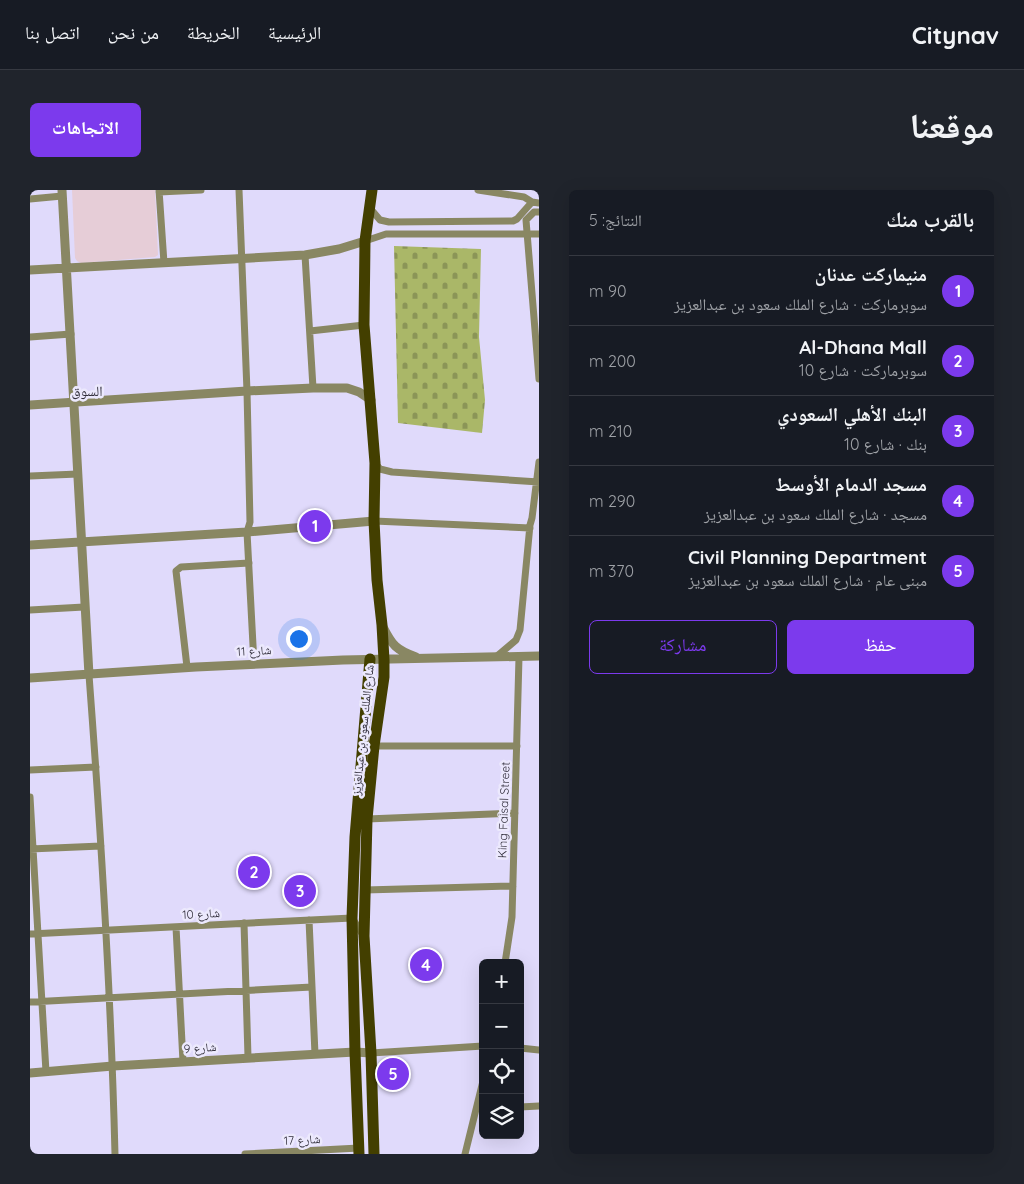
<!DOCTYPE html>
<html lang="ar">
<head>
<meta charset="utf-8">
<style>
  body { margin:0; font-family:Quicksand,"Noto Naskh Arabic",sans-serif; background:#20242c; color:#f1f3f6; direction:rtl }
  .controls { position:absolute; right:15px; bottom:15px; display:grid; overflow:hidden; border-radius:8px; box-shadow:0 5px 20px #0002 }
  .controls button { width:45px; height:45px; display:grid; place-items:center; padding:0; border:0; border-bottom:1px solid #363941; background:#171b24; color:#f1f3f6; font:25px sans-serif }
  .you { position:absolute; left:268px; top:448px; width:18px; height:18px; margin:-12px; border:4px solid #fff; border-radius:50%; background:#1a73e8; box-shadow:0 0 0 8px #1a73e833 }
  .badge { display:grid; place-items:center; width:32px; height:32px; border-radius:50%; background:#7c3aed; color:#fff; font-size:16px; font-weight:700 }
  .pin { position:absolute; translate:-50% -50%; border:2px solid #fff; box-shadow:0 1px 5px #0006 }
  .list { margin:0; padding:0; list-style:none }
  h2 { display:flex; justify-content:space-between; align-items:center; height:65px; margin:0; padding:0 20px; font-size:21px }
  h2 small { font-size:16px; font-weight:400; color:#9ea1a6 }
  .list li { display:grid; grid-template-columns:32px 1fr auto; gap:15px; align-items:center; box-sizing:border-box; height:70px; padding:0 20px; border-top:1px solid #363941 }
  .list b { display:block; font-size:19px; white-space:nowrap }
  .list p { margin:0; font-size:16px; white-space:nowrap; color:#9ea1a6 }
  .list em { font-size:16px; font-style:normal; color:#9ea1a6 }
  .actions { display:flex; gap:10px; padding:15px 20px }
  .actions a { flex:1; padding:11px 0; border:1px solid #7c3aed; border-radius:8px; text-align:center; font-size:18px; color:#7c3aed }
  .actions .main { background:#7c3aed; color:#fff }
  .icon { flex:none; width:28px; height:28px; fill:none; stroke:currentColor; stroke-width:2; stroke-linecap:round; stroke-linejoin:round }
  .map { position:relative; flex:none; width:509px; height:964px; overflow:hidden; direction:ltr; border-radius:8px }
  header { display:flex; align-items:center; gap:30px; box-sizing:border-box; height:70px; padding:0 25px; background:#171b24; border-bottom:1px solid #363941 }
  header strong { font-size:24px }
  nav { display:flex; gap:28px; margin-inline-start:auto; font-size:18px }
  .intro { display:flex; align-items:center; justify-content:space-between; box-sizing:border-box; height:120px; padding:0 30px }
  h1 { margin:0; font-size:35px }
  .button { padding:12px 22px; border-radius:8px; background:#7c3aed; color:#fff; font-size:18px; font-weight:700 }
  main { display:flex; gap:30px; padding:0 30px }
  aside { flex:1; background:#171b24; border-radius:8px; box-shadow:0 5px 20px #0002 }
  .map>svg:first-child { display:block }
  .medical { fill:#e6cdd7 }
  .cemetery { fill:url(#cemetery-stones) }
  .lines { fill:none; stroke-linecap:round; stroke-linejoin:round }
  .minor { stroke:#898763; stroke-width:7 }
  .tertiary { stroke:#898763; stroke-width:9 }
  .primary { stroke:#433f00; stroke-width:11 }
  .labels { text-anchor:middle; stroke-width:5; stroke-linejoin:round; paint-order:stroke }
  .street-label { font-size:12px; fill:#322f3c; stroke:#ece9fd }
  .neighbourhood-label { font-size:14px; fill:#322f3c; stroke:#ece9fd }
</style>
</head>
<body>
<header>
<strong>Citynav</strong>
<nav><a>الرئيسية</a><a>الخريطة</a><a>من نحن</a><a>اتصل بنا</a></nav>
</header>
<div class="intro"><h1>موقعنا</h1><a class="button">الاتجاهات</a></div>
<main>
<aside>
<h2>بالقرب منك<small>النتائج: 5</small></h2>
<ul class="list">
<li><span class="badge">1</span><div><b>منيماركت عدنان</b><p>سوبرماركت · شارع الملك سعود بن عبدالعزيز</p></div><em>90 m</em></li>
<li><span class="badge">2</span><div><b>Al-Dhana Mall</b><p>سوبرماركت · شارع 10</p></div><em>200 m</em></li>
<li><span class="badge">3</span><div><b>البنك الأهلي السعودي</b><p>بنك · شارع 10</p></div><em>210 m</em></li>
<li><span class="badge">4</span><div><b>مسجد الدمام الأوسط</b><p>مسجد · شارع الملك سعود بن عبدالعزيز</p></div><em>290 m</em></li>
<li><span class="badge">5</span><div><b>Civil Planning Department</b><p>مبنى عام · شارع الملك سعود بن عبدالعزيز</p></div><em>370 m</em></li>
</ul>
<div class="actions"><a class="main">حفظ</a><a>مشاركة</a></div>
</aside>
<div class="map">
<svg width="509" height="964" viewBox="0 0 509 964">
  <defs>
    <pattern id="cemetery-stones" width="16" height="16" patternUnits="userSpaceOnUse" patternTransform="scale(1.25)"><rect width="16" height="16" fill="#aab768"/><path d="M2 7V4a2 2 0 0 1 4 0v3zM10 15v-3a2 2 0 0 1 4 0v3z" fill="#8b9557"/></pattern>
  </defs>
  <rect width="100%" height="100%" fill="#e0dafb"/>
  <path class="medical" d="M42,0H125L128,65L125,67L51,73L47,71L45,68Z"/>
  <path class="cemetery" d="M364,56L451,59L449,147L455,210L452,243L368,233Z"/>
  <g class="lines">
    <path class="minor" d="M129,0L134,73
      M209,0L217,201L220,332L217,342L224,474
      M448,0L494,7L502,12L509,13
      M129,2L171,0
      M0,9L32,6
      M339,17L350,30L359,32L483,31L487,29L502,12
      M509,22H504L496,30L509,189
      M335,51L356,44H509
      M275,65L283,198
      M280,141L334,135
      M0,147L41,144
      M345,273L350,279L362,282L509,292
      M0,286L48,284
      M344,331L500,338
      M0,420L54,417
      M466,467L486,450L490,440L500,335L502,328L509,272
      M157,477L146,381L151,377L219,373
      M59,485C71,644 81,804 85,964
      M344,556H487
      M0,580L66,577
      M0,607L16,882
      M337,629L485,623
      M0,659L71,656
      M335,700L483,696
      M279,730L285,864
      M214,733L218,867
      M146,737L153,872
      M0,744L322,728L333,745
      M475,773L482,727L489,467
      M0,812L282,797
      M490,858L509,860
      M341,863L453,856
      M490,917L509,916
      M215,964L329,958
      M435,964L453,891"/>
    <path class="tertiary" d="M32,0L59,485
      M0,80L275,65L309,59L335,51
      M0,215L217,201L283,198H317L329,202L341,210
      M0,355L217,342L344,331
      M353,437C362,455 366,460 386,467
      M0,488L166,477L313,470L509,466
      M0,883L83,876L325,862L341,863"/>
    <path class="primary" d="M342,0L335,51L334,135L345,273L344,331L347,390L352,435L354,470V487L344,556L337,629L334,746L341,863L344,964
      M329,964L325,862L322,728L325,647L340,469"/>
  </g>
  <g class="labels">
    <g class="street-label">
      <text transform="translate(224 461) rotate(-3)" y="4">شارع 11</text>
      <text transform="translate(333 540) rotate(-84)" y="4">شارع الملك سعود بن عبدالعزيز</text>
      <text transform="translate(474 620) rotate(-88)" y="4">King Faisal Street</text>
      <text transform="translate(171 724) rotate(-3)" y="4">شارع 10</text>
      <text transform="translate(170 858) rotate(-4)" y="4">شارع 9</text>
      <text transform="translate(272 950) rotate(-3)" y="4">شارع 17</text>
    </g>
    <g class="neighbourhood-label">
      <text x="57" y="206">السوق</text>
    </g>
  </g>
</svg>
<div class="controls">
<button>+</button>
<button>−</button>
<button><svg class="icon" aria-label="locate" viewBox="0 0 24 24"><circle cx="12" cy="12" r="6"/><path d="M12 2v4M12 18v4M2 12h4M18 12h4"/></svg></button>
<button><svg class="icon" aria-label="layers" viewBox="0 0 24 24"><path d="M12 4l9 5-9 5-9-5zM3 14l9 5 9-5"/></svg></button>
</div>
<div class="you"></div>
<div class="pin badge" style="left:285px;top:336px">1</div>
<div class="pin badge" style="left:224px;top:682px">2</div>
<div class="pin badge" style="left:270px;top:701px">3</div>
<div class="pin badge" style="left:396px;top:775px">4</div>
<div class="pin badge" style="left:363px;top:884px">5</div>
</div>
</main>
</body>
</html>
